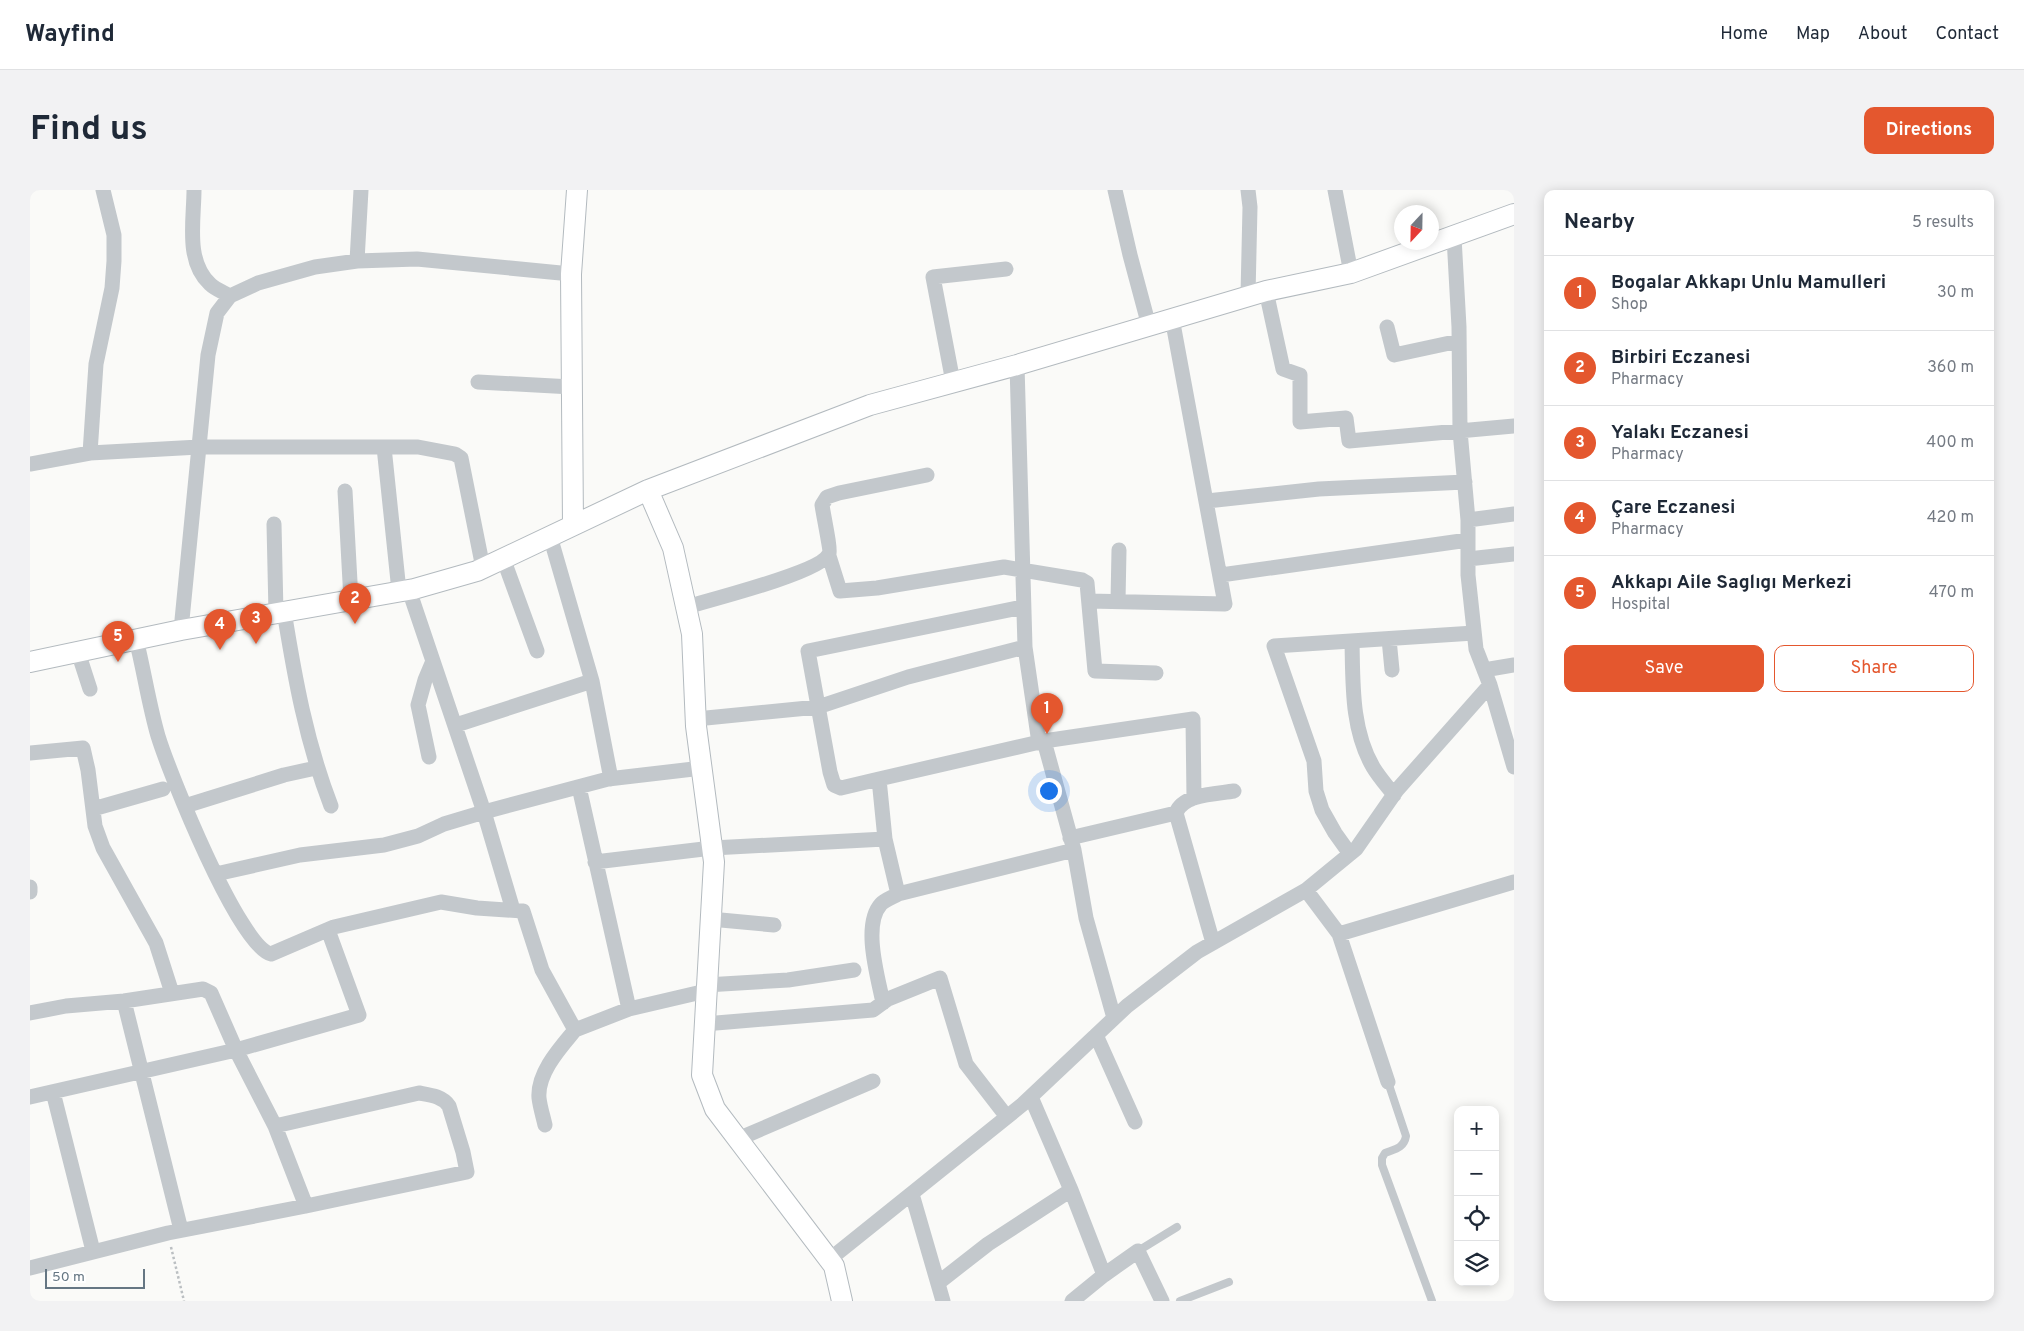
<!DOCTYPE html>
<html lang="en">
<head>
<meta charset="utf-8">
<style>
  body { margin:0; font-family:Overpass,sans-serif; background:#f2f2f3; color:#1f2937 }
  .controls { position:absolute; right:15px; bottom:15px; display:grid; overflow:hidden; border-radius:10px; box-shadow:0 2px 12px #0003 }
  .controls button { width:45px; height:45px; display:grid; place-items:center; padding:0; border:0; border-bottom:1px solid #e0e1e3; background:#fff; color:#1f2937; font:25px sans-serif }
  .compass { position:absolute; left:1364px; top:15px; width:45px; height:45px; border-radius:50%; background:#fff; box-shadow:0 2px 12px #0003; rotate:202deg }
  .scale { position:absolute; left:15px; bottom:12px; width:100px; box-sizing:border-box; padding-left:5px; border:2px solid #657683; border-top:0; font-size:14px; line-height:18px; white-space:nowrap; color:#657683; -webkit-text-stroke:4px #fff; paint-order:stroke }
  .you { position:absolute; left:1018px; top:600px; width:18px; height:18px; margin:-12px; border:4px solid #fff; border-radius:50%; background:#1a73e8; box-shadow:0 0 0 8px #1a73e833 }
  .badge { display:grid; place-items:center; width:32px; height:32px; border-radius:50%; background:#e4572e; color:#fff; font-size:16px; font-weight:700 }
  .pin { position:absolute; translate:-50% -41px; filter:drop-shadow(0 1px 2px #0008) }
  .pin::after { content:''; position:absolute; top:26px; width:18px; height:15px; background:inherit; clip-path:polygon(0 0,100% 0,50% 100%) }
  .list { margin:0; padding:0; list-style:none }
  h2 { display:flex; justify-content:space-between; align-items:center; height:65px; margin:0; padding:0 20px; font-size:21px }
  h2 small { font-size:16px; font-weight:400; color:#747a83 }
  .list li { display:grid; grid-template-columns:32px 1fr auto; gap:15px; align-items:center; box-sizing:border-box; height:75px; padding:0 20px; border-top:1px solid #e0e1e3 }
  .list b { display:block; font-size:19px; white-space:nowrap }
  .list p { margin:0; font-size:16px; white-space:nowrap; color:#747a83 }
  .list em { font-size:16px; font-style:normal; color:#747a83 }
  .actions { display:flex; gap:10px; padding:15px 20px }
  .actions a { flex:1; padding:11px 0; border:1px solid #e4572e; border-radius:10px; text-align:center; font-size:18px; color:#e4572e }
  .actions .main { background:#e4572e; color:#fff }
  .icon { flex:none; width:28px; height:28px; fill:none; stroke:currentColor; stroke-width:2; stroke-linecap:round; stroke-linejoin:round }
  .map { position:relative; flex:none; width:1484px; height:1111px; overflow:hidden; border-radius:10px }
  header { display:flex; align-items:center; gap:30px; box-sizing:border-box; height:70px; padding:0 25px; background:#fff; border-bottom:1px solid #e0e1e3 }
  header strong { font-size:24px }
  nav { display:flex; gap:28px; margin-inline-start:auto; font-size:18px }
  .intro { display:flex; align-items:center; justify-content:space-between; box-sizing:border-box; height:120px; padding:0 30px }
  h1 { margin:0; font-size:35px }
  .button { padding:12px 22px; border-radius:10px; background:#e4572e; color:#fff; font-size:18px; font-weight:700 }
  main { display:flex; gap:30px; padding:0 30px }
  aside { flex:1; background:#fff; border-radius:10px; box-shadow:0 2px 12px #0003 }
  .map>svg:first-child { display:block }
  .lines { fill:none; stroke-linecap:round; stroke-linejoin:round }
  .secondary-casing { stroke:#b3babf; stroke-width:22 }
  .path { stroke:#bbbfc2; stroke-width:2.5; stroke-dasharray:2.5 2.5; stroke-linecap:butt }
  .lane { stroke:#c3c8cc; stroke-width:8 }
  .street { stroke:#c3c8cc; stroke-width:15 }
  .secondary { stroke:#fff; stroke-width:20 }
</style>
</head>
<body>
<header>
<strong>Wayfind</strong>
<nav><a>Home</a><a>Map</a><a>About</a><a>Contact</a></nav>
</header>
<div class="intro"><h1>Find us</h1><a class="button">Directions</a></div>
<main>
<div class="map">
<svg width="1484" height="1111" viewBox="0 0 1484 1111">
  <rect width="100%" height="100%" fill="#fafaf8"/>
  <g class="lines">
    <defs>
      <path id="secondary" d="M618,300L643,358L662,444L666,536L684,672L672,885L685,919L804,1076L812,1111
        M543,335L541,84L547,0
        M0,472L151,440L384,399L447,381L618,300L840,215L987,175L1236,101L1321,83L1484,24"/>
    </defs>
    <use href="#secondary" class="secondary-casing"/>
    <path class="path" d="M141,1057L154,1111"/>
    <path class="lane" d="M1358,892L1376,946C1374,958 1365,959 1355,963L1352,968V975L1402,1111
      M1108,1061L1147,1037
      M1150,1111L1199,1092"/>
    <path class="street" d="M164,0C164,30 155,71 180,94C185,99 193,102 200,106
      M1085,0L1100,65L1119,136
      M1305,0L1321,83
      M1424,47L1429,137L1430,241L1438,330V385L1446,459L1460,495L1484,577
      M327,71L331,0
      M1236,101L1253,179L1270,185V232L1316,228L1319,251L1484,236
      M1218,105L1220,17L1218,0
      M1357,137L1364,165L1429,151
      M987,175L995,457L1009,553
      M448,192L542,197
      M923,192L903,87L976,79
      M354,257L369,401
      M60,263L66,174L82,98L84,71V45L73,0
      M0,274L60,263L169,257H388L425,264L431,268L453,378
      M315,301L321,410
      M1177,311L1289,299L1435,292
      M1438,330L1484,324
      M244,334L246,423
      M520,346L562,491
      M799,366L810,401L847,398L974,377L1052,390L1057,393L1065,481L1126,483
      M473,368L507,461
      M1438,369L1484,364
      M1191,385L1438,350
      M379,400L454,622L483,720
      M1059,411L1195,414L1142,128
      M1088,411L1089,360
      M656,417C680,410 791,382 799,364C801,360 793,323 792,315L797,307L809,303L897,285
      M254,421C265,489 276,551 301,616
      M151,440L178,165L187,123L200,106L228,93L285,77L327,71L387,69L541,84
      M106,449C114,481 119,515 128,546C139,582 209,757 241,764L304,737L411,712L447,718L493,721L512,780L545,840C530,858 507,883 509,908C510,917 513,926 515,935
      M1359,449L1362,480
      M1322,451C1323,493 1321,539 1343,577C1349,587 1357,596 1364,605
      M48,462L60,499
      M1454,480L1484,475
      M666,529L788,517L878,487L995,457
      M426,535L562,491L581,589
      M1014,551L1163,529L1164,608
      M0,563L53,558L58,580L65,636L73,658L126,753L142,803
      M399,567L388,515L395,490L403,471
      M849,589L811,598L804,595L800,582L778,461L993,417
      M549,597L599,819
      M155,616L254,585L286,578
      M63,619L133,599
      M1040,648L1146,623
      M855,649L849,589L1014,551L1044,660L1056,728L1084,828
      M1320,664L1305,643L1292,620L1286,601L1284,571L1244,456L1444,443
      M565,672L682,658L855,649L868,704C863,707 855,710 851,714C832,735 848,787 853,813
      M186,684L270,665L354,655L388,646L414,634L454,622L578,589L672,578
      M0,697V702
      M1276,700L1309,744L1358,892
      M868,704L1044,660
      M680,729L744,735
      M1309,744L1484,692
      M1183,753L1146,623C1153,604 1186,604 1204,601
      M676,795L758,790L824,780
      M94,811L151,1040
      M0,823L36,816L94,811L173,799L181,803L206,860L245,936L276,1016L138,1043L0,1078
      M674,834L843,820L858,809L910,788L936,874L977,927
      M545,840L599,819L676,801
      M1066,845L1105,932
      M23,902L63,1061
      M0,907L206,860L329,825L298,740
      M1001,907L1041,1000
      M245,936L389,903C400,905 412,906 419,916L433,962L437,982L276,1016
      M708,949L843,891
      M882,1004L913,1111
      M800,1069L993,914L1097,816L1167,762L1276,700L1326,659L1367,600L1460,495
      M908,1093L958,1054L1041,1000L1074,1085
      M1042,1111L1074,1085L1108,1061L1132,1111"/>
    <use href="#secondary" class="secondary"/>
  </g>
</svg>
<div class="controls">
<button>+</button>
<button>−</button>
<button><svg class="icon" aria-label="locate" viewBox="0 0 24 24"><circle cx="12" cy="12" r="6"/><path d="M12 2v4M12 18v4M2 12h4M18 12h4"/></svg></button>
<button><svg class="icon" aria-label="layers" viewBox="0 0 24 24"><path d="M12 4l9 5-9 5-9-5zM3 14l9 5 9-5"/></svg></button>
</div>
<svg class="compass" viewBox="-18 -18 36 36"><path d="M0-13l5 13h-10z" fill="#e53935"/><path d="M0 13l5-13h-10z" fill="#747a83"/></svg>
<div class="scale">50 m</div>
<div class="you"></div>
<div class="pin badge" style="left:1017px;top:544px">1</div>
<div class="pin badge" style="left:325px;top:434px">2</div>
<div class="pin badge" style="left:226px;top:454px">3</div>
<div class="pin badge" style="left:190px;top:460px">4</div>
<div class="pin badge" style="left:88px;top:472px">5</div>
</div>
<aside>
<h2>Nearby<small>5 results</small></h2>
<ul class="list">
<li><span class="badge">1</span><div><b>Bogalar Akkapı Unlu Mamulleri</b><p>Shop</p></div><em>30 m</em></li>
<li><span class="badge">2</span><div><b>Birbiri Eczanesi</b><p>Pharmacy</p></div><em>360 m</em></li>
<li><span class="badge">3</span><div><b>Yalakı Eczanesi</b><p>Pharmacy</p></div><em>400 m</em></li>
<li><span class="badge">4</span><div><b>Çare Eczanesi</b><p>Pharmacy</p></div><em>420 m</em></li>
<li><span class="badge">5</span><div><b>Akkapı Aile Saglıgı Merkezi</b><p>Hospital</p></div><em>470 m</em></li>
</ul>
<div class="actions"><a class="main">Save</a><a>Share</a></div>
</aside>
</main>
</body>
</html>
